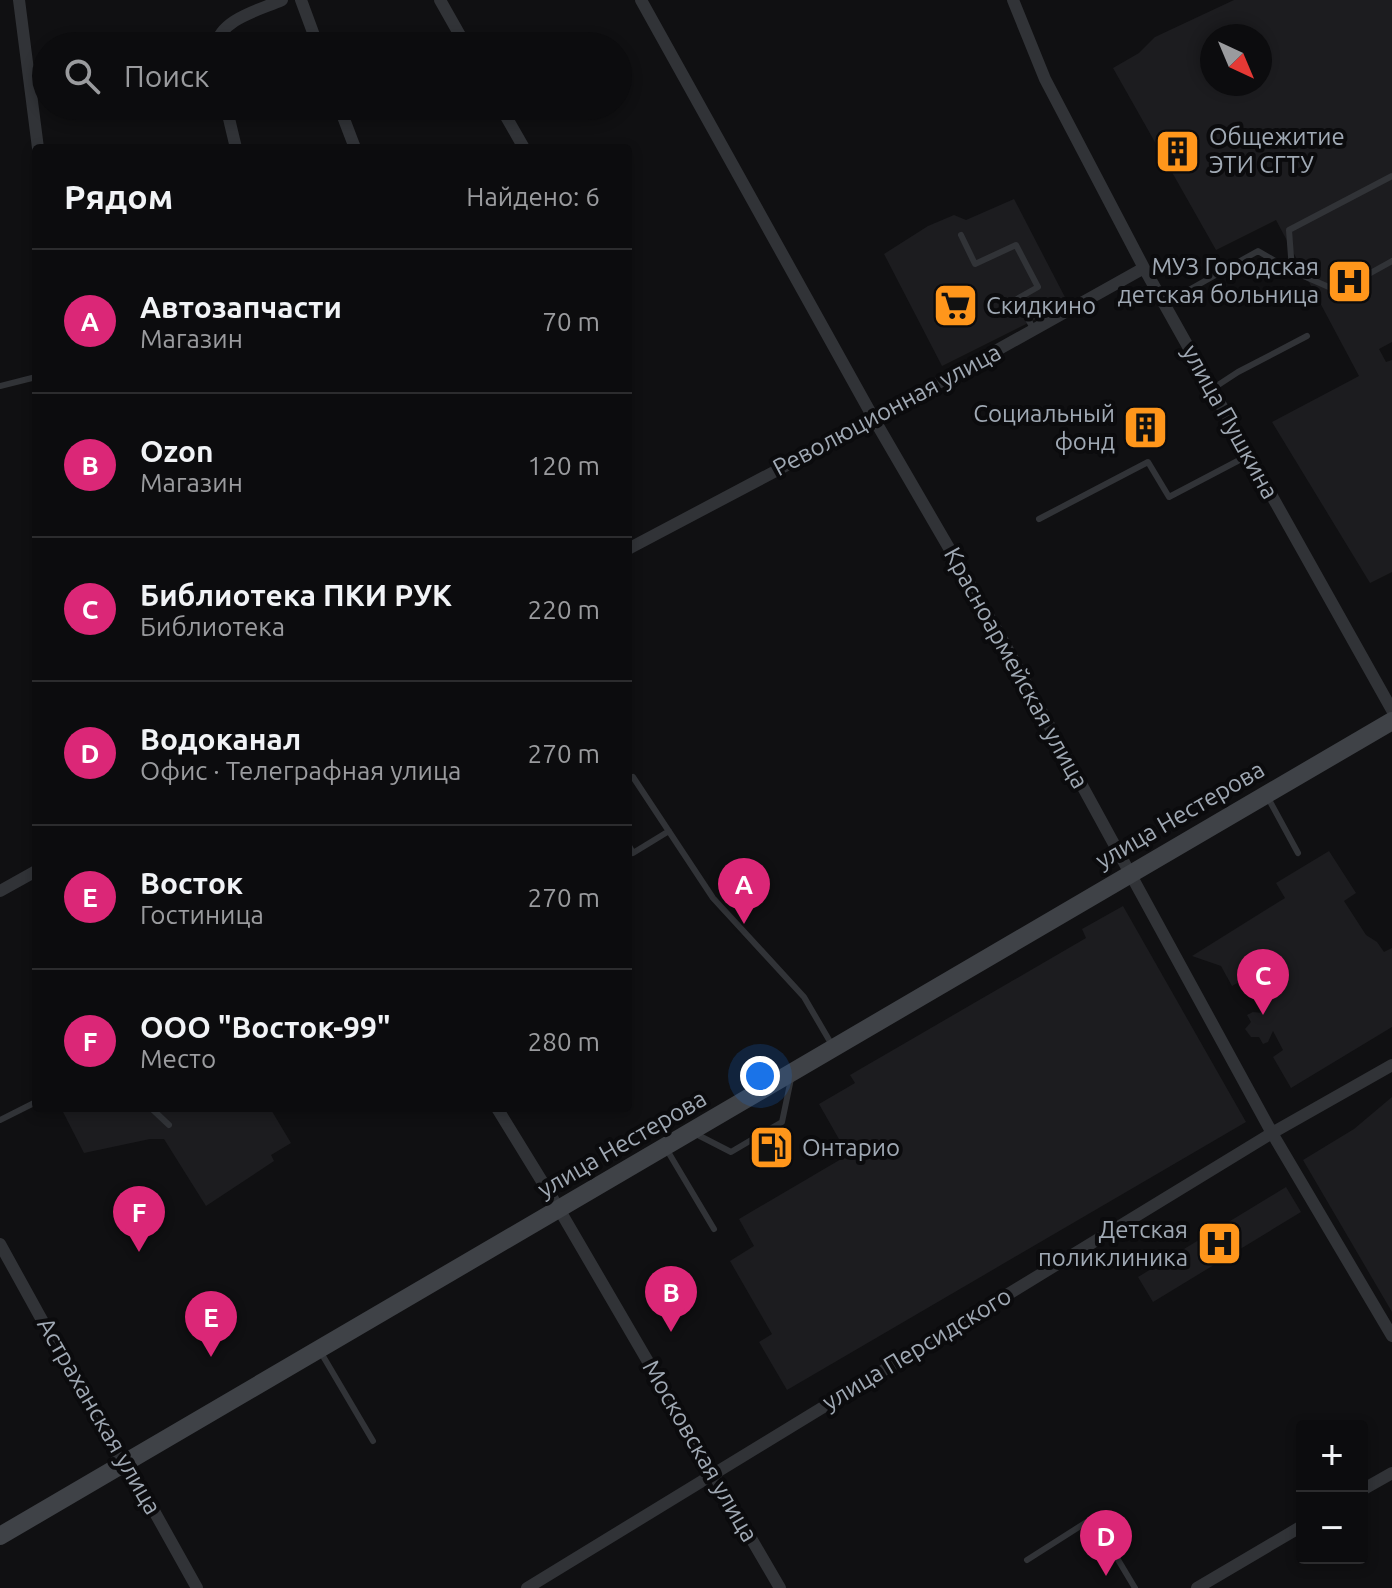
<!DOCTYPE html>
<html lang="ru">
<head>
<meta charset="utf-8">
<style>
  body { margin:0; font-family:Ubuntu,sans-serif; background:#151517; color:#f1f3f6 }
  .controls { position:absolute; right:24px; bottom:24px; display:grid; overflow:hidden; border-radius:8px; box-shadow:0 4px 12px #0003 }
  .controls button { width:72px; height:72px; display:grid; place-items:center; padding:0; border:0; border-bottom:2px solid #2c2c2e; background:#0c0c0e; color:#f1f3f6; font:40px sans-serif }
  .compass { position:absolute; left:1200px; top:24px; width:72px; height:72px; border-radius:50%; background:#0c0c0e; box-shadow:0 4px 12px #0003; rotate:136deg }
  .you { position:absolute; left:760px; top:1076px; width:28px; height:28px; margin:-20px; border:6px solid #fff; border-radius:50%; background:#1a73e8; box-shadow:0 0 0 12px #1a73e833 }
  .badge { display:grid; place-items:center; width:52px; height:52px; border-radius:50%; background:#db2777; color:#fff; font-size:26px; font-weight:700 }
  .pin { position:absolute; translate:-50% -66px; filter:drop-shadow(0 2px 4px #0008) }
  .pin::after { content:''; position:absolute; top:42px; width:28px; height:24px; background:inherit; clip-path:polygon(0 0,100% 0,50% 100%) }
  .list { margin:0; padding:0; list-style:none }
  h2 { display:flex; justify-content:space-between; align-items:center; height:104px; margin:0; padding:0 32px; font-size:34px }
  h2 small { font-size:26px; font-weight:400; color:#9a9b9e }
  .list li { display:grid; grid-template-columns:52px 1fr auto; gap:24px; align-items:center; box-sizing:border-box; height:144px; padding:0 32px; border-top:2px solid #2c2c2e }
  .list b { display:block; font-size:30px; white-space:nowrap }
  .list p { margin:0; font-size:26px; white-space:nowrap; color:#9a9b9e }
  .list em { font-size:26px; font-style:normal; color:#9a9b9e }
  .icon { flex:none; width:44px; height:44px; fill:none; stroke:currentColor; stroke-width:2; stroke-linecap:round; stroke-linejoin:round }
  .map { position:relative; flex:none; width:1392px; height:1588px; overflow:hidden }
  .search { position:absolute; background:#0c0c0e; box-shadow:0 4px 12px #0003; left:32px; top:32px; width:600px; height:88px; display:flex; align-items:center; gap:20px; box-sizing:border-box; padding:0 28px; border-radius:44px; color:#9a9b9e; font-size:30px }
  .panel { position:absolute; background:#0c0c0e; box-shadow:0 4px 12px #0003; left:32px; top:144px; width:600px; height:968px; border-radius:8px }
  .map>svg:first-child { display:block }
  .built { fill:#1c1c1f; fill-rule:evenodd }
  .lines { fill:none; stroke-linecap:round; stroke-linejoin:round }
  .service { stroke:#313337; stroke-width:6 }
  .minor { stroke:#313337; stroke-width:12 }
  .secondary { stroke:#3f4247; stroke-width:18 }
  .labels { text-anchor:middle; stroke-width:8; stroke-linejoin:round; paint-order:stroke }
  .poi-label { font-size:24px; fill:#a0a9b4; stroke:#0b0b0d; text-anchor:start }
  .street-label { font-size:24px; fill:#a0a9b4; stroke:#0b0b0d }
</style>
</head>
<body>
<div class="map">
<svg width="1392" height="1588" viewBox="0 0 1392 1588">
  <rect width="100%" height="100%" fill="#101012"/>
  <path class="built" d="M1234,0H1392V342L1379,349L1386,362L1392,360V572L1370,583L1272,422L1359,376L1276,220L1216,250L1113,68L1139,53L1155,37ZM1212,36H1260V84H1212Z
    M1014,199L1068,303L942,366L884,254L928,226L954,215L966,220Z
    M1329,851L1356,893L1344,901L1366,935L1377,942L1384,952L1392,948V1027L1291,1088L1273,1057L1283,1050L1273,1031L1268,1042L1263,1044L1259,1037H1251L1245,1029L1251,1022L1247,1015L1253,1012L1263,1013L1243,980L1232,986L1221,966L1192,956L1285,898L1276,883Z
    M1123,906L1246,1122L787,1390L759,1342L772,1334L730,1261L754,1246L739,1219L848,1155L819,1104L855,1083L850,1075L1086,938L1082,929Z
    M1392,1097V1312L1303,1160L1354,1129Z
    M61,1108H270L291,1143L271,1155L274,1161L206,1206L164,1139H150L84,1153Z
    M1286,1187L1301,1212L1153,1302L1138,1277Z"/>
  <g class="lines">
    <path class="service" d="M961,235L975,264L1016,245L1038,287L1017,299L1034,330
      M1292,270L1289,230L1392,176
      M1164,304L1258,251L1292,271L1338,291L1392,261
      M0,386L36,377
      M1212,389L1238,372L1307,336
      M1039,519L1148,462L1169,497L1249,455
      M633,777L713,898L804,997L832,1045
      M1267,796L1298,853
      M628,844L633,853L669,831
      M151,1108L169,1125
      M0,1120L36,1102
      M694,1133L731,1152L782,1122L791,1079
      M667,1150L714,1229
      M320,1351L373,1441
      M1027,1560L1093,1518L1135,1588"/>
    <path class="minor" d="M19,0L38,148
      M301,0L318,46
      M440,0L466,46
      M641,0L874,419L1003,641L1272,1133L1392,1336
      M1013,0L1045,79L1144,268L1392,710
      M216,46C220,19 260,10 282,0
      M226,106L236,148
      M339,106L355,148
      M500,106L524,148
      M628,549L874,419L1144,268
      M0,891L36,871
      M497,1108L559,1209L780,1588
      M0,1244L122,1465L149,1502L197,1588
      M1362,1490L1392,1473
      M527,1588L1272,1133L1392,1065
      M1197,1588L1302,1526"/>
    <path class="secondary" d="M0,1536L1392,721"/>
  </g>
  <defs>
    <symbol id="building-square" viewBox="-11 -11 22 22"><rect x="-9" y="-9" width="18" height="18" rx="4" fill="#ff961b" stroke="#0b0b0d"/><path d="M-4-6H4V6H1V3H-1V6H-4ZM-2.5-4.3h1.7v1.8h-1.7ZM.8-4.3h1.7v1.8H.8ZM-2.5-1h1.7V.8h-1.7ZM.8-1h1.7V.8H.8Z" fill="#111"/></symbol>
    <symbol id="hospital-square" viewBox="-11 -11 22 22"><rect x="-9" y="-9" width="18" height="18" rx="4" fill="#ff961b" stroke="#0b0b0d"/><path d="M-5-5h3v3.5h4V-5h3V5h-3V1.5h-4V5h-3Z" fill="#111"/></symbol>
    <symbol id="supermarket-square" viewBox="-11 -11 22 22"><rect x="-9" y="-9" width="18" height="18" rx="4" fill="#ff961b" stroke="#0b0b0d"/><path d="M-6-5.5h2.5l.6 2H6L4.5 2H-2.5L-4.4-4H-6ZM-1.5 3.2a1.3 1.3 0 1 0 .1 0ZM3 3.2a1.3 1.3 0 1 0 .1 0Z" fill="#111"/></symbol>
    <symbol id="fuel-square" viewBox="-11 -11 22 22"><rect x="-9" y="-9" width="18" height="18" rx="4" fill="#ff961b" stroke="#0b0b0d"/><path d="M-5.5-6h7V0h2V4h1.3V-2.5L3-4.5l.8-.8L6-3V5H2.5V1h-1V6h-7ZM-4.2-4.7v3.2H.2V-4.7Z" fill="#111"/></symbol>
  </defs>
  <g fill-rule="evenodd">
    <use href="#building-square" x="1152" y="126" width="51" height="51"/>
    <use href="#hospital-square" x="1324" y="256" width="51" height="51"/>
    <use href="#supermarket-square" x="930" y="280" width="51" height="51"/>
    <use href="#building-square" x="1120" y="402" width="51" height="51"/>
    <use href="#fuel-square" x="746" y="1122" width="51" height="51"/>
    <use href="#hospital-square" x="1194" y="1218" width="51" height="51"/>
  </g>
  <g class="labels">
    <g class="poi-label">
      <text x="1209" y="145">Общежитие<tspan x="1209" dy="28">ЭТИ СГТУ</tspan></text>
      <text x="1319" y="275" text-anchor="end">МУЗ Городская<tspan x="1319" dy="28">детская больница</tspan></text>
      <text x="986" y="314">Скидкино</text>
      <text x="1115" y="422" text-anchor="end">Социальный<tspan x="1115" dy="28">фонд</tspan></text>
      <text x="802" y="1156">Онтарио</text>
      <text x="1188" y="1238" text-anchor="end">Детская<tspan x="1188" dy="28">поликлиника</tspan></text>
    </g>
    <g class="street-label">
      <text transform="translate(887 410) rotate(-28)" y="8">Революционная улица</text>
      <text transform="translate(1230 422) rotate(61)" y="8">улица Пушкина</text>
      <text transform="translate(1016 668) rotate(61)" y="8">Красноармейская улица</text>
      <text transform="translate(1180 815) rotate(-30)" y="8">улица Нестерова</text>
      <text transform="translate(622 1144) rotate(-30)" y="8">улица Нестерова</text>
      <text transform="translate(917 1349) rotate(-31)" y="8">улица Персидского</text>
      <text transform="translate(99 1416) rotate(60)" y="8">Астраханская улица</text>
      <text transform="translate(700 1451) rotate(60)" y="8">Московская улица</text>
    </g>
  </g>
</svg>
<div class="controls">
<button>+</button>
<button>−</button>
</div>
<svg class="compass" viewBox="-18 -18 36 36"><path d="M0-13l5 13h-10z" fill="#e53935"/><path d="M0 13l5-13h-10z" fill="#9a9b9e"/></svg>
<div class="you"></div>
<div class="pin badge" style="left:744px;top:924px">A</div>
<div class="pin badge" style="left:671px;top:1332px">B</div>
<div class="pin badge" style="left:1263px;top:1015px">C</div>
<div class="pin badge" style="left:1106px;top:1576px">D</div>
<div class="pin badge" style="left:211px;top:1357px">E</div>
<div class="pin badge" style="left:139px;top:1252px">F</div>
<div class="search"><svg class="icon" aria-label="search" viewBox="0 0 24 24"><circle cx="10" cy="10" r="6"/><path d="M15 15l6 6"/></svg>Поиск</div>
<section class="panel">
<h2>Рядом<small>Найдено: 6</small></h2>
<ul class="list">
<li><span class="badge">A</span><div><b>Автозапчасти</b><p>Магазин</p></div><em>70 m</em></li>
<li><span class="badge">B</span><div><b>Ozon</b><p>Магазин</p></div><em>120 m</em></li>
<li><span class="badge">C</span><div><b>Библиотека ПКИ РУК</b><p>Библиотека</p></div><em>220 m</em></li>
<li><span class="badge">D</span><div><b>Водоканал</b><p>Офис · Телеграфная улица</p></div><em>270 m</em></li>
<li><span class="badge">E</span><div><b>Восток</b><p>Гостиница</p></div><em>270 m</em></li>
<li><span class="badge">F</span><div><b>ООО &quot;Восток-99&quot;</b><p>Место</p></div><em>280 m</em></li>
</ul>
</section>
</div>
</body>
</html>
